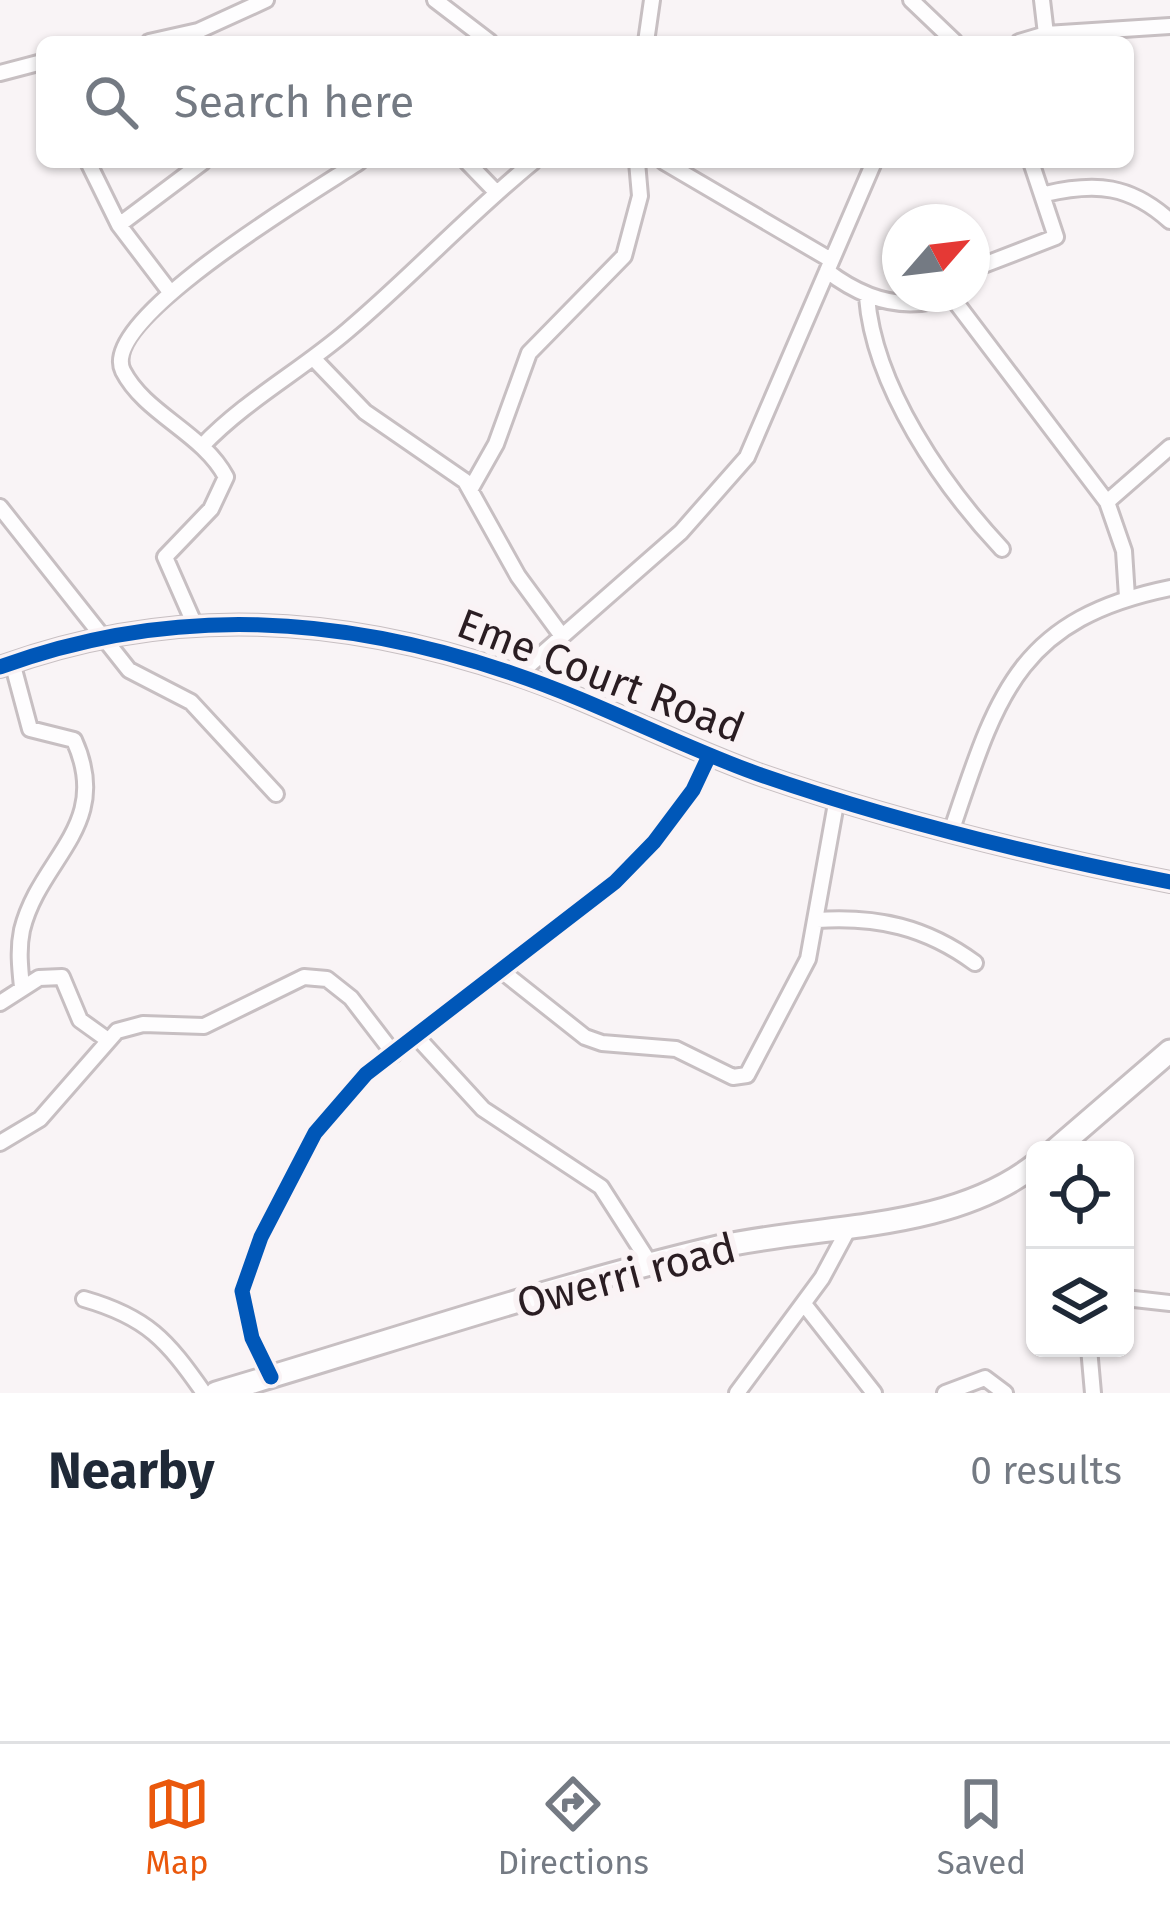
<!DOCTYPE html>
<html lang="en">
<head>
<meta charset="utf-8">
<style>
  body { margin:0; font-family:"Fira Sans",sans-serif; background:#f2f2f3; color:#1f2937 }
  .controls { position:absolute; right:36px; bottom:36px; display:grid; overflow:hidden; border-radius:18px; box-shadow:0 3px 9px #0004 }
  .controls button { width:108px; height:108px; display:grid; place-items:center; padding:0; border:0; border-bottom:3px solid #e0e1e3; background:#fff; color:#1f2937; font:60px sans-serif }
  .compass { position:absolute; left:882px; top:204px; width:108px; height:108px; border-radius:50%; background:#fff; box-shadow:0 3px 9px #0004; rotate:62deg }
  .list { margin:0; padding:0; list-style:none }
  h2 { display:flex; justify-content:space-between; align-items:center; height:156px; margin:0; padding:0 48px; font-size:51px }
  h2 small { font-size:39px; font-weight:400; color:#747a83 }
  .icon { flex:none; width:66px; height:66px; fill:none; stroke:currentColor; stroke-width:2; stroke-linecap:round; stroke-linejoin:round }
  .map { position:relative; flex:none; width:1170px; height:1393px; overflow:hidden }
  .search { position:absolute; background:#fff; box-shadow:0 3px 9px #0004; left:36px; right:36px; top:36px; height:132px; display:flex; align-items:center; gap:30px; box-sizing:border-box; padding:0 42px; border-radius:18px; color:#747a83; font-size:45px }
  .sheet { height:348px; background:#fff }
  nav { display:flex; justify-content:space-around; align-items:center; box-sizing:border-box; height:168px; border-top:3px solid #e0e1e3; background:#fff; font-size:33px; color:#747a83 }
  nav a { display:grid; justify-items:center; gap:6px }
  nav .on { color:#ea580c }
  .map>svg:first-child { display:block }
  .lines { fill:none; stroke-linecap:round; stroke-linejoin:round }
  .minor-casing { stroke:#c7bfc2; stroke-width:20 }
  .tertiary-casing { stroke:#c7bfc2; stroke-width:24 }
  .secondary-casing { stroke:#c7bfc2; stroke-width:27 }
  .minor { stroke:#fefdfe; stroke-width:14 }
  .tertiary { stroke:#fefdfe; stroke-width:18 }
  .secondary { stroke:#fefdfe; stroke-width:21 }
  .cycleway-casing { stroke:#faf3f5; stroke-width:22 }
  .cycleway { stroke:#0057b8; stroke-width:15 }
  .labels { text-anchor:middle; stroke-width:12; stroke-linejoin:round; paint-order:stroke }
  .street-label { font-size:42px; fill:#2a1d22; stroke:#faf3f5 }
</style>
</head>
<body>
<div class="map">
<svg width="1170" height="1393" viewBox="0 0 1170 1393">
  <rect width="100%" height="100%" fill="#f9f4f6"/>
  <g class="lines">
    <defs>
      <path id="minor" d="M435,0L490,42
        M911,0L955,42
        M1042,0L1046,34
        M149,42L198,31L266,0
        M646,42L652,0
        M1019,42L1046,34L1170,26
        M0,73L42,62
        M88,162L119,225L170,292
        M467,162L496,192
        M664,162L831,260
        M1045,194C1096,182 1130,185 1170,221
        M119,225L203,162
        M827,271C865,300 908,314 954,294
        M972,276L981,266L1056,237L1031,162
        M951,296L1107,502L1124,551L1127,597
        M867,297C874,387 943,486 1002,549
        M314,359L365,412L465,481L518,576L562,636
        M202,446C246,400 299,372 347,331C411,277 468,215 533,162
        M470,490L496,444L529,353L624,256L640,196L637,162
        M1107,502L1170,447
        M0,507L129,670L191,702L276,794
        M194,623L165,557L211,509L226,477C203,433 145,414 123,371C97,319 320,188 359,162
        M12,662L30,729L74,740C113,826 40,857 22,930C18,949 20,968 22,987
        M518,675L681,532L747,457L874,162
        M952,829C997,695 1018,619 1170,588
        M817,920C877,916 926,927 975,963
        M503,972L585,1037L602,1043L676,1049L733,1077L747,1075L808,959L837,798
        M0,1003L39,978L62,977L80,1020L105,1038
        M417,1037L483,1109L601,1187L651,1265
        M0,1143L40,1119L117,1031L143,1024L204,1026L304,977L327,979L351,998L394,1054
        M1125,1298L1170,1303
        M84,1299C147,1317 167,1340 204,1393
        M804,1304L874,1393
        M1089,1348L1093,1393
        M271,1377L252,1338L242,1291L261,1237L315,1133L366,1074L615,882L654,842L693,790L709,756
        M737,1393L822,1278L851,1224
        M945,1393L985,1378L1005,1393"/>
      <path id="tertiary" d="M0,667C173,604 342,615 514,674C597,702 675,744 758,774C890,820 1033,855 1170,882"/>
      <path id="secondary" d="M1055,1150L1170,1051
        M216,1393C383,1344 549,1287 718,1247C820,1224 949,1232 1035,1165"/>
    </defs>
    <use href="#minor" class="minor-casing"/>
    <use href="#tertiary" class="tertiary-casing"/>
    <use href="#secondary" class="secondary-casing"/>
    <use href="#minor" class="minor"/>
    <use href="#tertiary" class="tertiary"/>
    <use href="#secondary" class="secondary"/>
    <defs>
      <path id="cycleway" d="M0,667C173,604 342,615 514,674C597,702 675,744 758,774C890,820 1033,855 1170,882
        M271,1377L252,1338L242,1291L261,1237L315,1133L366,1074L615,882L654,842L693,790L709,756"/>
    </defs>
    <use href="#cycleway" class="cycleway-casing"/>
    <use href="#cycleway" class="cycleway"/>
  </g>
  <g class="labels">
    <g class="street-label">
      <text transform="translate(601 675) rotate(21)" y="15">Eme Court Road</text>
      <text transform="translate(626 1275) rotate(-15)" y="15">Owerri road</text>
    </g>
  </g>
</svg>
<div class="controls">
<button><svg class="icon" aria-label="locate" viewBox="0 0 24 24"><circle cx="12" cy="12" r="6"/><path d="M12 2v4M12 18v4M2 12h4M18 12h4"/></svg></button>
<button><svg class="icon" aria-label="layers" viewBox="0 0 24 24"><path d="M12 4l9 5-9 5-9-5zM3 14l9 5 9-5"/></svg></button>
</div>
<svg class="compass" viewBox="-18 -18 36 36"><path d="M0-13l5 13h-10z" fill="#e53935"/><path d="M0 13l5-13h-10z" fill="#747a83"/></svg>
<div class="search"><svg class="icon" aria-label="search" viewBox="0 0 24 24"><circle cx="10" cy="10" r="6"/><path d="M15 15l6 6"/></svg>Search here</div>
</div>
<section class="sheet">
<h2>Nearby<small>0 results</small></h2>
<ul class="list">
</ul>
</section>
<nav>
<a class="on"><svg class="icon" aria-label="map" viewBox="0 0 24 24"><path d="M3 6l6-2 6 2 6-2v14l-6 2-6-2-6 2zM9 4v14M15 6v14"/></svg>Map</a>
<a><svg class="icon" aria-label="directions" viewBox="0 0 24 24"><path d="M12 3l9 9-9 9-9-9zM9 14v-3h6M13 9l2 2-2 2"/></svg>Directions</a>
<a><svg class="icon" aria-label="saved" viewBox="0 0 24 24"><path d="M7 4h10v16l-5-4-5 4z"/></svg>Saved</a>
</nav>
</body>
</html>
